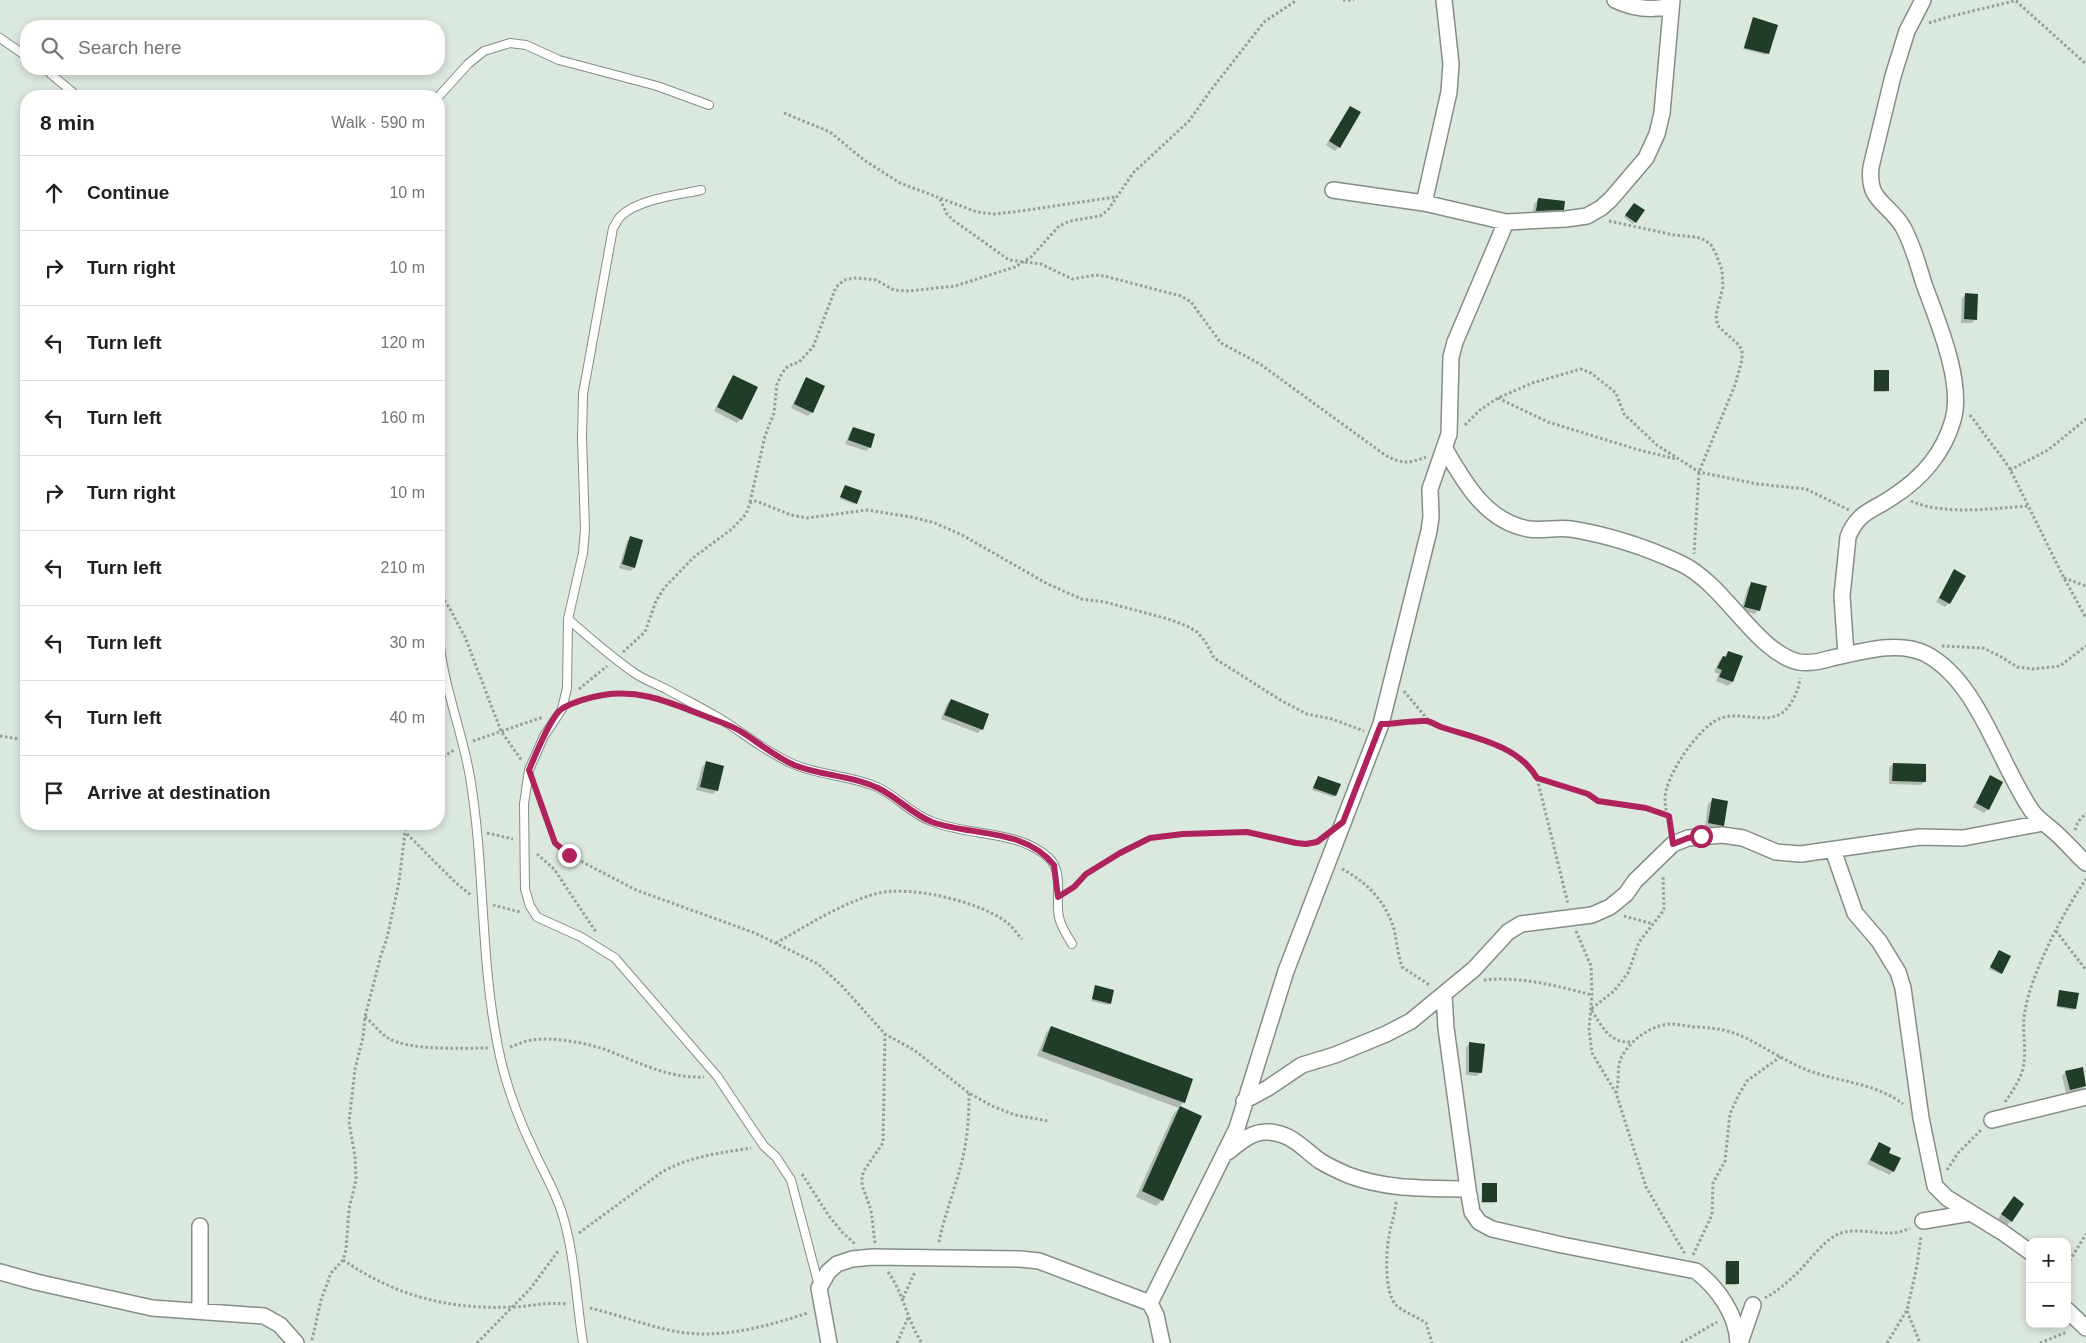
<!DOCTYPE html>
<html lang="en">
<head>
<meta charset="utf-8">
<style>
  body { margin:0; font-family:Arial,sans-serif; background:#f6f6f6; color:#202124 }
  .controls { position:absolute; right:15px; bottom:15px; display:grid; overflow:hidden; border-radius:10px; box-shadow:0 2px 8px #0003 }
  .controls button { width:45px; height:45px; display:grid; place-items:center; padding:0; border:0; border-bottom:1px solid #e0e0e0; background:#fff; color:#202124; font:25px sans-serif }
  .stop { position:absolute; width:15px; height:15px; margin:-11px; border:4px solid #af225e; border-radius:50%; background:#fff }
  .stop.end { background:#af225e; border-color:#fff; box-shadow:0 1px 5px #0008 }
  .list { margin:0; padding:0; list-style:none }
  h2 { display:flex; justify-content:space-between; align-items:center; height:65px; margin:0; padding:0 20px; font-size:21px }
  h2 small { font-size:16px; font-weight:400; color:#757577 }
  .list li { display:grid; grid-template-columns:32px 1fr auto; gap:15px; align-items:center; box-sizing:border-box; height:75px; padding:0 20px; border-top:1px solid #e0e0e0 }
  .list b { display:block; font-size:19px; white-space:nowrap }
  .list em { font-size:16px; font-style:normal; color:#757577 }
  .icon { flex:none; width:28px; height:28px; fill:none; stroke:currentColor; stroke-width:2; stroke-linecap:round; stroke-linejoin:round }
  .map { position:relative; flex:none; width:2086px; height:1343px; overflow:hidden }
  .search { position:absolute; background:#fff; box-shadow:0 2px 8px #0003; left:20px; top:20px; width:425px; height:55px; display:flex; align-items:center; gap:12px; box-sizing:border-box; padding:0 18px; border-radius:20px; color:#757577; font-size:19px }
  .panel { position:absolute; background:#fff; box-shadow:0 2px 8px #0003; left:20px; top:90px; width:425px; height:740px; border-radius:20px }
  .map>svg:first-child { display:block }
  .shadow { fill:#0003 }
  .building { fill:#213c28 }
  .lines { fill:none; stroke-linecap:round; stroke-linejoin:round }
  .lane-casing { stroke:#838f86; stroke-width:10 }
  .street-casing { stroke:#838f86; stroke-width:18 }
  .path { stroke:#959f97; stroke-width:3; stroke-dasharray:2.5 2.5; stroke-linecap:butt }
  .lane { stroke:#fff; stroke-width:8 }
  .street { stroke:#fff; stroke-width:15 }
  .route { stroke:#af225e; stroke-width:6 }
</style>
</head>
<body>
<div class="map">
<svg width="2086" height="1343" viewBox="0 0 2086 1343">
  <rect width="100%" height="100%" fill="#dbe8de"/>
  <path class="shadow" d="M1753,18L1777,25L1766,55L1743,49Z
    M1350,107L1339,147L1335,151L1326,145Z
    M1538,200L1563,209L1559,213L1533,214L1534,204Z
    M1633,206L1643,211L1633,224L1624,217Z
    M1966,294L1976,319L1972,323H1961L1962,298Z
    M1875,371L1888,391L1886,392H1873Z
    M734,377L741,419L737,423L714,411L730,380Z
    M806,379L812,412L808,416L791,408L803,383Z
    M853,428L870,447L866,451L845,444L850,432Z
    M844,488L856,503L854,504L840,499Z
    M631,537L634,568L630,571L619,568L627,541Z
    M1954,571L1949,603L1945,607L1936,602Z
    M1752,583L1758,610L1755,614L1741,611L1748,587Z
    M1729,652L1742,657L1732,682L1728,686L1716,681L1719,674L1714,672L1719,661Z
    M951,700L982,729L978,733L941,719L947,704Z
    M706,763L717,790L713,794L696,790L702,767Z
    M1893,764L1925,781L1921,785L1889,784V768Z
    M1991,777L1988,809L1984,813L1973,807Z
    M1317,779L1335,796L1333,797L1312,790Z
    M1712,800L1723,825L1719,829L1705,827L1708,804Z
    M1999,951L2001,973L2000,974L1989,969Z
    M1096,987L1110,1003L1108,1005L1091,1001Z
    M2059,992L2075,1008L2073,1010L2056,1007Z
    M1051,1027L1184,1102L1179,1107L1200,1116L1162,1200L1156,1206L1136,1197L1174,1113L1179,1108L1037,1056L1046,1033Z
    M1469,1044L1481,1072L1477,1076L1466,1075V1047Z
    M2082,1068L2086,1086L2082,1089L2066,1093L2062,1076L2066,1072Z
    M1879,1143L1887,1153L1893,1171L1890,1175L1867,1164Z
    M1483,1184L1496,1202L1494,1203H1481Z
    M2010,1202L2011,1221L2007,1225L1998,1219Z
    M1726,1262L1738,1283L1736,1285H1725V1264Z"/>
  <path class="building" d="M1753,17L1778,25L1769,54L1744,48Z
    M1350,106L1361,112L1340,148L1329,141Z
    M1538,198L1565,201L1564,210L1536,211Z
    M1634,203L1645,210L1636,223L1625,215Z
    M1965,293L1978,294L1977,320L1964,319Z
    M1874,370H1889V391H1874Z
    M733,375L758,387L742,420L717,407Z
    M806,377L825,386L813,413L794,404Z
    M853,427L875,434L871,448L848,440Z
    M845,485L862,491L857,504L840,497Z
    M630,536L643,540L635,568L622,564Z
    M1954,569L1966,576L1950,604L1939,598Z
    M1751,582L1767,586L1760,611L1744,607Z
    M1728,651L1743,656L1733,682L1719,677L1722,670L1717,668L1723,656L1726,657Z
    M951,699L989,714L983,730L944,715Z
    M706,761L724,766L718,791L700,787Z
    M1893,763L1926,764V782L1892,781Z
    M1990,775L2003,782L1989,810L1976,803Z
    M1318,776L1341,784L1336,796L1313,788Z
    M1712,798L1728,801L1724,826L1708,823Z
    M1999,950L2011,956L2002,974L1990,967Z
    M1095,985L1114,990L1111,1004L1092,999Z
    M2059,990L2079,993L2076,1009L2057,1006Z
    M1051,1026L1193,1079L1185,1103L1042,1051Z
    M1469,1042L1485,1044L1482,1073L1469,1072Z
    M2083,1067L2086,1086L2070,1090L2065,1071Z
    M1180,1106L1202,1116L1163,1201L1142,1191Z
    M1879,1142L1891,1148L1889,1153L1901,1158L1894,1172L1870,1160Z
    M1482,1183H1497V1202H1482Z
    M2014,1196L2024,1204L2012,1222L2001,1214Z
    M1726,1261H1739V1284H1726Z"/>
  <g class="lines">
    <defs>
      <path id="lane" d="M0,38L26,56
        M45,69L77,96
        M439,96L468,64L484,51L510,43L526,45L559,60L657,86L709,105
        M701,190C678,195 640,199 622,215C618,218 616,224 613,228L583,394L582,438L585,529L583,553L568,619L567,688L562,709L544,736L529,770L524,804L525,889L530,906L537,917L581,937L615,958L717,1076L755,1133L764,1146L776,1157L791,1180L819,1286
        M568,619C590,638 612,658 636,674C645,680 656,684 666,689C684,699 702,708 719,718C744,733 767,753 793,764C820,776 850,775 877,787C897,796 911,814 931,821C969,837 1017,829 1049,858C1064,872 1055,899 1059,917C1061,927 1067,935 1072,944
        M439,637C443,686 462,730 470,777C485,866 480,958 498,1047C505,1083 518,1118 534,1151C543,1171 555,1191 562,1213C575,1254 576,1300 583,1343"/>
      <path id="street" d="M1615,0C1634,9 1651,11 1671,6
        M1333,190L1424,203L1506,222L1566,219L1587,216L1601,208L1611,199L1646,158L1657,134L1662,113L1672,0
        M1424,203L1449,92L1451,64L1444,0
        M1445,449C1465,484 1487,522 1529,529C1543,531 1558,527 1571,529C1608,535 1648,548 1682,564C1725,585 1757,653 1799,662C1810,664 1822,661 1832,658C1861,652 1898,640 1926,654C1979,682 1999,764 2032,811C2038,820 2049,826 2057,834C2067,843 2076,854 2086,863
        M1846,655L1842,596L1848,537C1858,511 1873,511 1894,496C1922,478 1944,452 1953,420C1964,382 1937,320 1924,284C1918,265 1913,245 1903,227C1888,202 1867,202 1871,167L1893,76L1907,31L1923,0
        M1833,850L1855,913L1879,941L1898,972L1903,988L1921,1118L1935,1186L1947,1198L2002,1232L2030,1252
        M1444,995L1446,1028L1468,1189
        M1244,1101L1268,1088L1302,1065L1335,1055L1386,1034L1411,1021L1474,969L1508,932L1521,924L1592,915L1610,907L1626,894L1635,881L1673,844L1688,838L1722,835L1743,838L1776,852L1801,854L1920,837L1963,838L2043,823
        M1992,1120L2086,1097
        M1228,1152C1239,1143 1252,1131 1268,1132C1292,1133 1303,1149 1320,1161C1328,1166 1339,1171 1348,1175C1388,1190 1426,1188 1468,1189L1472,1212L1479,1222L1492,1229L1562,1245L1696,1271C1718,1288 1737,1315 1738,1343
        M1923,1221L1971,1213
        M200,1226V1311
        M0,1272L36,1282L152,1308L264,1316L280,1325L296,1343
        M1150,1303L1237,1128L1286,971L1381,724L1429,531L1431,517L1430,489L1449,434L1451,357L1455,342L1506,222
        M2067,1310L2086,1328
        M829,1343L819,1288L828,1272L837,1264L852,1259L873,1257L1020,1259L1039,1261L1150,1303L1156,1315L1162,1343
        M1740,1343L1753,1305"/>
    </defs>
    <use href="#lane" class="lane-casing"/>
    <use href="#street" class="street-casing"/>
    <path class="path" d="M1343,0H1354
      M2016,1L2086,64
      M1929,23L1948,17L2018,0
      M784,113L830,132L864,160L900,183L977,212L995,214L1021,211L1115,197
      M940,199L947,214L953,220L1009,260L1041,264L1072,279L1095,275L1104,276L1181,296L1191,302L1221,343L1260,364L1385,455C1402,464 1408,464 1426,457
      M1609,221L1674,235L1696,237L1705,240L1711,245L1716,254L1722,270L1723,287L1716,315L1717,322L1719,327L1739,345L1742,351V360L1735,385L1699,472L1694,554
      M1498,398L1548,422L1639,450L1676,459
      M1970,415L2009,467L2064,578L2086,618
      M1465,425L1480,410L1498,398L1532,383L1581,369L1591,373L1616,393L1624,414L1657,445L1699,472L1758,484L1806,489L1849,510
      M2010,470L2048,450L2086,419
      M1911,501C1944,516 1994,508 2029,506
      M750,502L765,436L774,413L777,384L782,373L788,366L799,362L813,347L836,287L844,280L855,278L876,280L894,290L909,291L955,286L1015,267L1031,257L1059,226L1070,221L1100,216L1108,210L1133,173L1189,121L1211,90L1264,22L1297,0
      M2064,578L2086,586
      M439,592L450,609L465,637L501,731L522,761
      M1942,646L1983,648L2000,656L2017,667L2033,669L2060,666L2086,646
      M623,652L645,632L656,601L664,588L694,557L732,529L746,514L750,503L756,501L791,515L807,518L867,510L911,517L935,523L962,535L1046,583L1068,593L1082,599L1105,602L1168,619L1187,626L1197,632L1205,641L1214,658L1282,701L1307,714L1332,719L1364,731
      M579,689L607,666
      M1404,691L1429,721L1441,727L1470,735L1507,751L1521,759L1530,767L1537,778L1568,904
      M574,704C600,695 624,692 651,696
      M1397,723L1428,721
      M0,736L26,740
      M473,741L543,717
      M439,760L454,750
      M1537,778L1588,794L1598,801L1646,808L1669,816
      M538,793L555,843L569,855L636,890L755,933L818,964L841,985L885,1034L914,1050L969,1093L992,1106L1015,1115L1048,1121
      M1671,830C1669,820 1665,810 1665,800C1664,777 1699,726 1721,718C1744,710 1772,729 1789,706C1795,697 1799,688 1800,678
      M2075,830L2078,822L2086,813
      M487,833L513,839
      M407,834L456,883L471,895
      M537,854L554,869L596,932
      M1342,869C1367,882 1386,902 1394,929C1397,942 1398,955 1402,967L1431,986
      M1070,889L1086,875L1120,853L1150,838L1183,834L1247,832L1297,843L1306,844L1320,839
      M493,905L520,912
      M1624,916L1653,924
      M1576,931L1591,966L1592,995L1589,1029L1592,1053L1616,1093L1646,1187L1685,1254
      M2056,931L2086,970
      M776,943C808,925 840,904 875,894C908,884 984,902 1010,925C1014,929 1018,935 1022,939
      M1484,980C1519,976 1558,986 1592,995
      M365,1017C373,1023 380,1033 388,1038C409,1051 463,1048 488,1048
      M1630,1042C1609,1043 1601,1025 1591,1009L1614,991L1628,973L1639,942L1664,910L1663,875
      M510,1047C517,1045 524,1041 532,1040C554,1037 580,1042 601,1048C635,1060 666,1079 704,1077
      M1616,1093C1620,1081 1616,1067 1622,1056C1632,1039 1651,1025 1671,1024C1680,1024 1689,1027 1698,1027C1716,1028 1729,1030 1746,1038C1766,1048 1785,1061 1807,1070C1838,1082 1876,1083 1903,1104
      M2005,1102C2012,1092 2018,1083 2022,1072C2028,1052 2021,1030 2025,1011C2031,973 2064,911 2086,879
      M1947,1170L1958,1153L1982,1129
      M802,1174L829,1216L842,1232L855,1244
      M1396,1202C1395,1214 1391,1224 1389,1236C1386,1252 1384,1292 1396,1305C1403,1312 1418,1317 1426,1323L1432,1343
      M579,1233L662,1172C690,1156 721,1153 751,1148
      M939,1242C945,1212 958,1182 964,1152C968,1133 969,1113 969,1093
      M875,1243L871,1210L862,1185V1176L865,1169L883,1143L885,1034
      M1693,1255L1712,1215L1713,1183L1725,1161L1730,1114L1738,1096L1747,1081L1780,1057
      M343,1260C396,1296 449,1310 513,1307C532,1306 547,1302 567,1304
      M2067,1265L2086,1234
      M888,1272C904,1294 907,1321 922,1343
      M903,1298L915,1272
      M1765,1298C1776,1292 1787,1283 1796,1274C1808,1263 1826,1237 1841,1233C1864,1226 1888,1240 1910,1228
      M590,1308C619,1315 650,1327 679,1332C723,1339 767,1326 808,1313
      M1907,1311L1920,1343
      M312,1340L321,1300L331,1273L343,1260L346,1250L349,1209L356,1180L355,1157L349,1122L355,1069L363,1037L365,1017L381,955L387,938L399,882L406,824
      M477,1343L530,1289L559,1250
      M897,1343L908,1318
      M1681,1343L1717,1322
      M1887,1343L1907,1310L1917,1266L1921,1236
      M2040,1343L2067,1332"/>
    <use href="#lane" class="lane"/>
    <use href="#street" class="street"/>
  </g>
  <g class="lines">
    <path class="route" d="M569,855L555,843L529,770C535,756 551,715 563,708C574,702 591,697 603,695C642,689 670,703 705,716C716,721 729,724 740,731C758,742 774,756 794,765C821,776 851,775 878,788C897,797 912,814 932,822C971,836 1025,828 1054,865L1058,897L1074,887L1086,874L1120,853L1150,838L1183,834L1247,832L1296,843L1306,844L1317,842L1343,822L1381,724C1396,724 1412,720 1427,721C1432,722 1436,725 1441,727C1475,738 1518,745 1537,778L1588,794L1598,801L1646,808L1669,816L1673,844L1688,838L1701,836"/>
  </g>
</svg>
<div class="controls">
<button>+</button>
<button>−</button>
</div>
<div class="stop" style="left:1701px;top:836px"></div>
<div class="stop end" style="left:569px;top:855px"></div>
<div class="search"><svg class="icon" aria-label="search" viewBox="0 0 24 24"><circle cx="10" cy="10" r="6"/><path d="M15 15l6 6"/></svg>Search here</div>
<section class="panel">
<h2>8 min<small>Walk · 590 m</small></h2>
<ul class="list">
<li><svg class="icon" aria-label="ahead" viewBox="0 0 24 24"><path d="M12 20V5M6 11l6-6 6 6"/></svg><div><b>Continue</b></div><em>10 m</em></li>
<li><svg class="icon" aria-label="right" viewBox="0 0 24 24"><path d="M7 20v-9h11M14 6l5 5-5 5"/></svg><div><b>Turn right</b></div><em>10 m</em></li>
<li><svg class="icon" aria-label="left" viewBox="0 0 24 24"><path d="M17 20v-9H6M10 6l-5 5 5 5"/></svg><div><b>Turn left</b></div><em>120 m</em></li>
<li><svg class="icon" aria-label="left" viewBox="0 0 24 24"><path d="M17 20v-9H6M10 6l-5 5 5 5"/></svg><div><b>Turn left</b></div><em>160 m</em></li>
<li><svg class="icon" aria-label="right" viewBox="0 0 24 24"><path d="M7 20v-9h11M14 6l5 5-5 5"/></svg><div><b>Turn right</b></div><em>10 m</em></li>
<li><svg class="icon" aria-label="left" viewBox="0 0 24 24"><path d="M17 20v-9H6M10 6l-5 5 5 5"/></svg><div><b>Turn left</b></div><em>210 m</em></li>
<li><svg class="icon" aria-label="left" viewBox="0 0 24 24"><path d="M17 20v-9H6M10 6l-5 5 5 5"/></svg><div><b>Turn left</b></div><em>30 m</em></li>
<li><svg class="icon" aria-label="left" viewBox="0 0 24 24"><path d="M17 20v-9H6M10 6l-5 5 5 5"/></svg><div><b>Turn left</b></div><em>40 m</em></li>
<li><svg class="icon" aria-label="arrive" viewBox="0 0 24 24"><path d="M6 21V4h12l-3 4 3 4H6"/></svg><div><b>Arrive at destination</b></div></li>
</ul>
</section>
</div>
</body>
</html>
